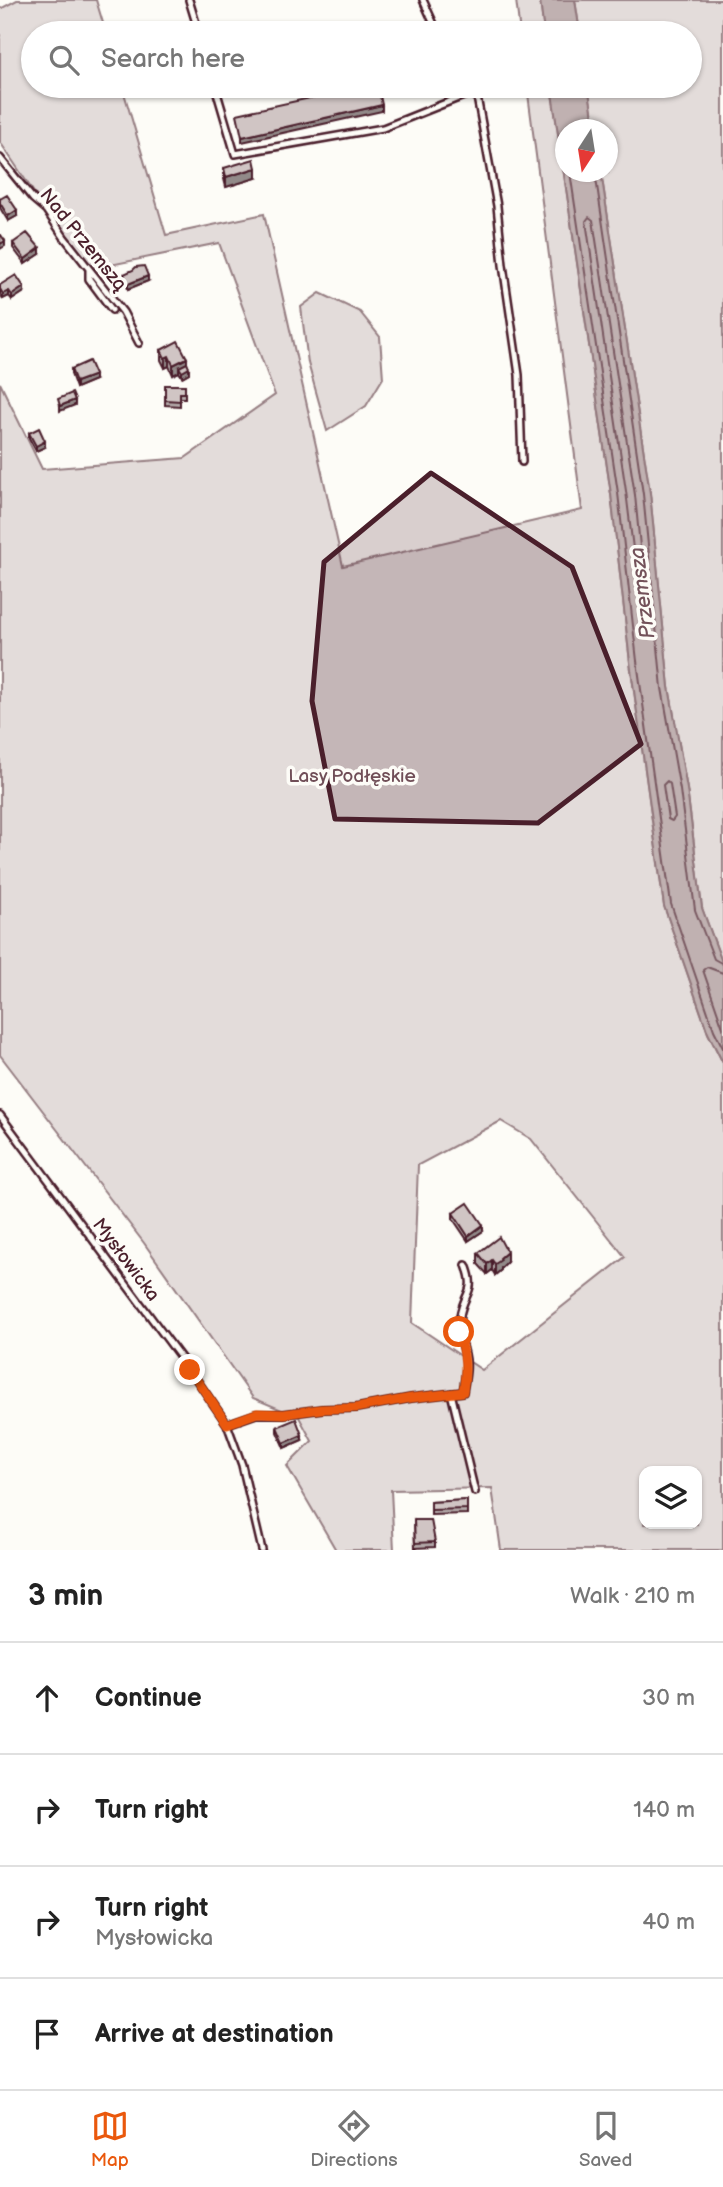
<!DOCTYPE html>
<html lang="en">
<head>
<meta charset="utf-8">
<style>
  body { margin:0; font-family:"Balsamiq Sans",sans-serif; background:#f6f6f6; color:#222 }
  .controls { position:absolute; right:21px; bottom:21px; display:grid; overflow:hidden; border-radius:14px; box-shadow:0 2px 5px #0004 }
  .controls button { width:63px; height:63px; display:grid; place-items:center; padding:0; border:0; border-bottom:2px solid #e0e0e0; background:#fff; color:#222; font:35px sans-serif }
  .compass { position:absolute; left:555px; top:119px; width:63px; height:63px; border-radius:50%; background:#fff; box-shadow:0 2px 5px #0004; rotate:192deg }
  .stop { position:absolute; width:21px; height:21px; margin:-16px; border:5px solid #ea580c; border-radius:50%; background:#fff }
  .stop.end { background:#ea580c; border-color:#fff; box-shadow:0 2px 7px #0008 }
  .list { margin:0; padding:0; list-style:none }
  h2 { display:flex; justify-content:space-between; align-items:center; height:91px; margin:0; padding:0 28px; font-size:30px }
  h2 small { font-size:23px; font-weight:400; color:#767676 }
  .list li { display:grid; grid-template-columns:46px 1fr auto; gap:21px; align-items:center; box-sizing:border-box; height:112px; padding:0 28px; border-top:2px solid #e0e0e0 }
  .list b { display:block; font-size:26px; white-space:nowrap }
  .list p { margin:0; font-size:23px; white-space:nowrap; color:#767676 }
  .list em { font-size:23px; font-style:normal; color:#767676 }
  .icon { flex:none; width:38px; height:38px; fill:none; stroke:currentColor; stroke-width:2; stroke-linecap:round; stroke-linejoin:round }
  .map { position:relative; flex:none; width:723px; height:1550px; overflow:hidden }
  .search { position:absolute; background:#fff; box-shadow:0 2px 5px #0004; left:21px; right:21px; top:21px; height:77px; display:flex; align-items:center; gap:18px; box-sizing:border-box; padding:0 24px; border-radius:38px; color:#767676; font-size:26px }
  .sheet { height:539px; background:#fff }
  nav { display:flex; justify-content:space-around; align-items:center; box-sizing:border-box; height:98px; border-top:2px solid #e0e0e0; background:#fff; font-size:19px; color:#767676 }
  nav a { display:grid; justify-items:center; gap:4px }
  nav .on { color:#ea580c }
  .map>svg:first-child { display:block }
  .green { fill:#e3dcda; stroke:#967e82; stroke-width:2; fill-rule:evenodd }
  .water { fill:#c0b1b1; stroke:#91777b; stroke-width:2 }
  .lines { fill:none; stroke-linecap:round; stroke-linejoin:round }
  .shore { stroke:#795961; stroke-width:2 }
  .lane-casing { stroke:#4a1f2b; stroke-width:10 }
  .lane { stroke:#fdfcf7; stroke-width:5 }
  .wall { fill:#b3a9a9; stroke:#4a1f2b; stroke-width:2 }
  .shaded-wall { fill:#928a89; stroke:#4a1f2b; stroke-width:2 }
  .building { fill:#d0c5c4; stroke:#4a1f2b; stroke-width:2 }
  .route { stroke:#ea580c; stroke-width:9 }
  .marked { fill:#4a1f2b; fill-opacity:0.2; stroke:#4a1f2b; stroke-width:5; stroke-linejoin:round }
  .labels { text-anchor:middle; stroke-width:7; stroke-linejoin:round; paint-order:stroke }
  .street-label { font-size:19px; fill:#4a1f2b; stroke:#fdfcf7 }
  .park-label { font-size:19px; fill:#704e57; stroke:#fdfcf7 }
  .water-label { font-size:21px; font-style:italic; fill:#73525a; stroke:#fdfcf7 }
</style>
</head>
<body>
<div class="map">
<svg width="723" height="1550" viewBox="0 0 723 1550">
  <rect width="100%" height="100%" fill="#fdfcf7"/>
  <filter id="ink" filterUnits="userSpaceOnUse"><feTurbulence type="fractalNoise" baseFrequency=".0143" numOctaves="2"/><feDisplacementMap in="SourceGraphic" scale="14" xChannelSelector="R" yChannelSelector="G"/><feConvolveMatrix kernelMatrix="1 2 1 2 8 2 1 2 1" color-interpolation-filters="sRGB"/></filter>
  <g filter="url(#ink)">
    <path class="green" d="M17,0H96L106,33H33V86H122L166,235L264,214L343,566L582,510L527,86H551L611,494L630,662L664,906L708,1033L723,1063V1550H501L492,1488L391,1490L394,1550H336L287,1466L312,1441L299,1417L253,1398L144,1243L0,1055V383L42,469L185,458L275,395L219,243L86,270L0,142V9ZM501,1121L531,1139L625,1257L482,1370L412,1323L418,1165ZM644,1471H697V1524H644Z
      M516,0H540L544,33H520Z
      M575,0H723V965L702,908L687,789L669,687L650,493L601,172H608V130L595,129L588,86H690V33H580Z
      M320,293L360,312L380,337L383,378L366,406L327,431L308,363L301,307Z"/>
    <path class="water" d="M540,0H575L580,33H544Z
      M551,86H588L595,129L566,130V172H601L650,493L669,687L687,789L702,908L723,965V1063L708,1033L664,906L630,662L611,494Z"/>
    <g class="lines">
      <path class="shore" d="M570,172L618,493L637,661L671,904L714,1030L723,1048
        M595,172L643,494L662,688L680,790L695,910L714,959L723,964
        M589,217L593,220L635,495L641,557L637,560L634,557L626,491L586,221Z
        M667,781L670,784L675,817L672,821L668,819L663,785Z
        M723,973L707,967L703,970L723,1028"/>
      <defs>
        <path id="lane" d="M189,0L199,33
          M423,0L438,33
          M215,86L235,154L383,128L476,91
          M475,86L497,206L503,265L519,375L522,462
          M0,158L33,199L46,210L64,237L123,312L139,343
          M89,269V279L112,310
          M0,1115L190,1370L227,1424L242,1465L262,1550
          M451,1393L475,1492
          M227,1424L256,1414H284L322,1409L356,1408L411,1398L463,1392C465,1379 468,1366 465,1354C462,1341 457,1329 460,1316C464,1292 477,1292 466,1265"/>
      </defs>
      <use href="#lane" class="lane-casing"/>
      <use href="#lane" class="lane"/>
    </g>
    <path class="wall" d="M224,168L256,178L226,187L224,179Z
      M0,199L17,216L8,221L0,208Z
      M13,243L40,254L25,264L13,248Z
      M124,274L148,281L128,289L124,279Z
      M0,285L24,292L12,300L9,296L3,299L0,294Z
      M161,350L187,363L189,373L182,377L179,372L173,375L169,366L165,368L161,360Z
      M71,369L95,380L76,388L71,374Z
      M165,385H185V398H180V406L165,405Z
      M29,433L45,447L36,451L29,438Z
      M453,1213L483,1231L468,1241L453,1219Z
      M478,1253L507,1262L501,1268V1270L495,1275L492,1270L487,1274L478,1264Z
      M277,1427L302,1440L284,1448L277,1432Z
      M467,1500V1514L431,1515V1502Z
      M414,1520L435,1542V1547L415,1548Z"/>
    <path class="shaded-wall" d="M382,105V111L242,142V137Z
      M256,168V178L226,187V177Z
      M17,210V216L8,221V216Z
      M5,241V246L0,249V244Z
      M40,248V254L25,264V259Z
      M148,276V281L128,289V284Z
      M24,287V292L12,300V295Z
      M9,291V296L3,299V294Z
      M169,356V366L165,368V358Z
      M187,358V368L179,367V372L173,375V365Z
      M189,368V373L182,377V372Z
      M95,375V380L76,388V382Z
      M75,400V405L60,411V406Z
      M45,441V447L36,451V446Z
      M483,1225V1231L468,1241V1236Z
      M507,1252V1262L501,1268V1270L495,1275V1264L500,1258Z
      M492,1260V1270L487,1274V1264Z
      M302,1435V1440L284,1448V1443Z"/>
    <path class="building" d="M365,86H378L382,105L242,137L237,114Z
      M254,159L256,168L226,177L224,168Z
      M7,195L17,210L8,216L0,203V199Z
      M27,233L40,248L25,259L13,243Z
      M0,235H1L5,241L0,244Z
      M144,266L148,276L128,284L124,274L133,270L136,267Z
      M16,275L24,287L12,295L9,291L3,294L0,289V285Z
      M178,341L187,358L173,365L169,356L165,358L161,350Z
      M89,361L95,375L76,382L71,369Z
      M187,363L189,368L182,372L179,367Z
      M165,385H185V393H180V401L165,400Z
      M72,393L75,400L60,406L58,399Z
      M39,428L45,441L36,446L29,433Z
      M468,1203L483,1225L468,1236L453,1213Z
      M499,1237L507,1252L500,1258L501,1260L495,1264L492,1260L487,1264L478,1253Z
      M296,1419L302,1435L284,1443L277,1427Z
      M467,1500V1509L431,1510V1502Z
      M414,1520H431L435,1542L415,1543Z"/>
  </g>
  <g class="lines" filter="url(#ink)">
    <path class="route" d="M190,1370L227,1424L257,1413L284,1414L321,1409L356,1408L411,1398L463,1392C467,1370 465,1353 459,1332"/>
  </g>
  <path class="marked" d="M431,473L572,567L641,744L538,823L335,819L312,701L324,562Z"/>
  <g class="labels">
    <g class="street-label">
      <text transform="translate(84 239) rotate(51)" y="7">Nad Przemszą</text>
      <text transform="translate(127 1259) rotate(53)" y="7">Mysłowicka</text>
    </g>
    <g class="park-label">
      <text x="352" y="782">Lasy Podłęskie</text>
    </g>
    <g class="water-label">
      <text transform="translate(642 593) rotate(-97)" y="7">Przemsza</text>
    </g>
  </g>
</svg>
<div class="controls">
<button><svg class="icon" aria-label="layers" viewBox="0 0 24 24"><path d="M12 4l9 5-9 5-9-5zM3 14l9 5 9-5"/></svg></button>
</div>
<svg class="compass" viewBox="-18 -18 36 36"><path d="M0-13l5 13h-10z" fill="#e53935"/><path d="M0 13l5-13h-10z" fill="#767676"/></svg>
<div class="stop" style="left:459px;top:1332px"></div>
<div class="stop end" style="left:190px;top:1370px"></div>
<div class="search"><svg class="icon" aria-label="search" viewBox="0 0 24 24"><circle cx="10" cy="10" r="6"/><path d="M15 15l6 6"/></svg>Search here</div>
</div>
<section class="sheet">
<h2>3 min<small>Walk · 210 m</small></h2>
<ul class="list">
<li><svg class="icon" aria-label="ahead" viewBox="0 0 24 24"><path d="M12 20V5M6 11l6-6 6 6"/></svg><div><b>Continue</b></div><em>30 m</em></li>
<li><svg class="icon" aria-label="right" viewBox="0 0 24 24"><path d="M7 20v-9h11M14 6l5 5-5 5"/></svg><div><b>Turn right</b></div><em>140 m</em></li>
<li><svg class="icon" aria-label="right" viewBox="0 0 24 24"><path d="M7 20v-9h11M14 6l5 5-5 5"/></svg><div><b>Turn right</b><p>Mysłowicka</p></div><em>40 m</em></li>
<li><svg class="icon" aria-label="arrive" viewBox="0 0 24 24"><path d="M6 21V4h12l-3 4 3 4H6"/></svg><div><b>Arrive at destination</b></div></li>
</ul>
</section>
<nav>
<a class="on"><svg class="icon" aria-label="map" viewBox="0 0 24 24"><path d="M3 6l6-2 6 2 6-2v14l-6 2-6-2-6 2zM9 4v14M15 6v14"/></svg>Map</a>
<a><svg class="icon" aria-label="directions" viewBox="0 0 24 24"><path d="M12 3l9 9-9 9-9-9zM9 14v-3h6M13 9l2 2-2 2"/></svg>Directions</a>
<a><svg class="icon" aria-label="saved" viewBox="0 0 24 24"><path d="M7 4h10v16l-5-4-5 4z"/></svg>Saved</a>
</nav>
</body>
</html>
